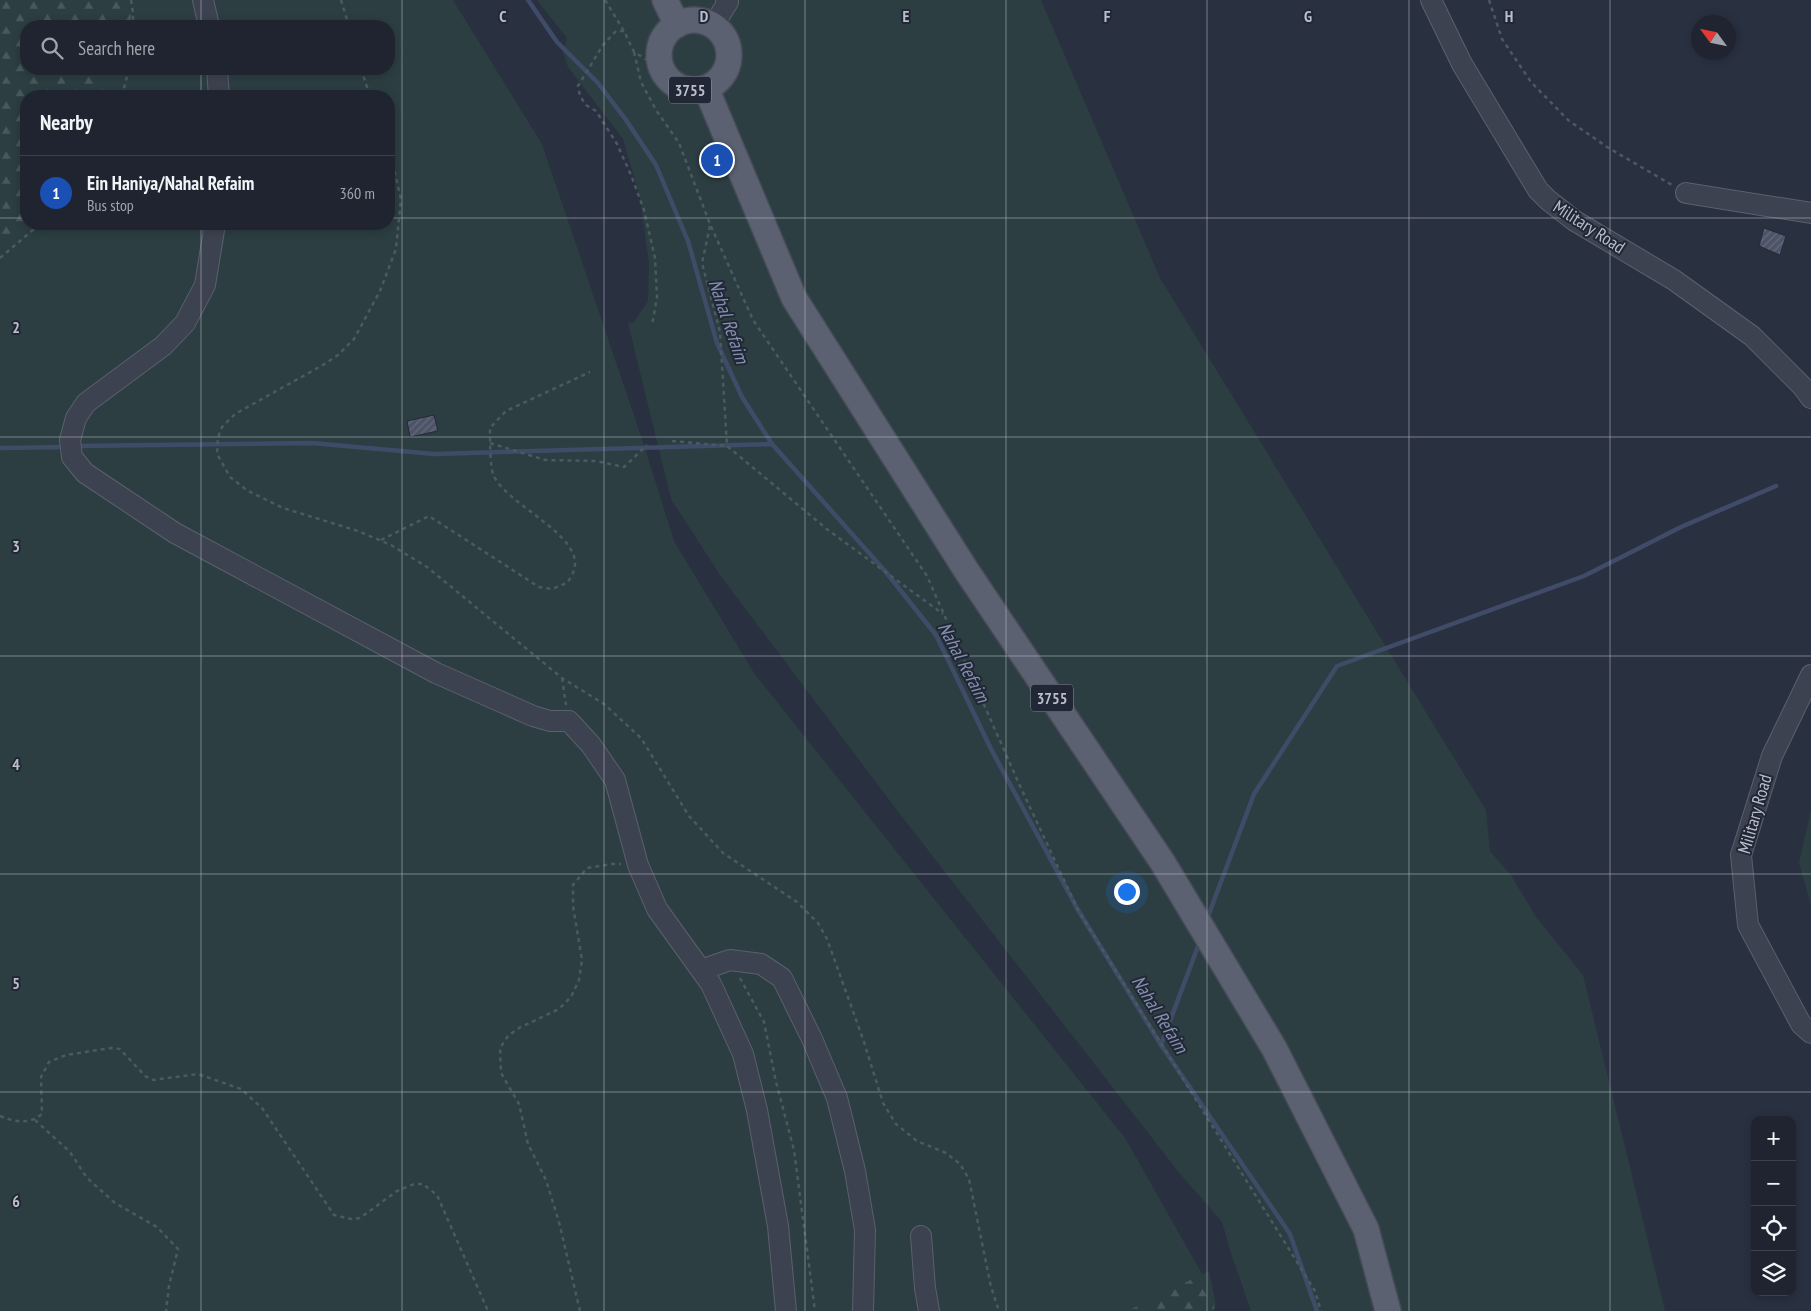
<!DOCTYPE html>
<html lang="en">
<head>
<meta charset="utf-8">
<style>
  body { margin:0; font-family:"PT Sans Narrow",sans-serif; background:#272c38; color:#f1f3f6 }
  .controls { position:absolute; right:15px; bottom:15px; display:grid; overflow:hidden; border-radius:10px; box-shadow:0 2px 8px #0003 }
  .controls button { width:45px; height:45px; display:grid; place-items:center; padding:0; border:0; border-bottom:1px solid #3c414c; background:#1f2430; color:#f1f3f6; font:25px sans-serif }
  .compass { position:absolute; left:1691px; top:15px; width:45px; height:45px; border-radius:50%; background:#1f2430; box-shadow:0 2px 8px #0003; rotate:303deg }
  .you { position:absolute; left:1126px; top:891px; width:18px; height:18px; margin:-12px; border:4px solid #fff; border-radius:50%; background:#1a73e8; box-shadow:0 0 0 8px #1a73e833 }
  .badge { display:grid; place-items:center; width:32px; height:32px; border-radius:50%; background:#98aff0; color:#fff; font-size:16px; font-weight:700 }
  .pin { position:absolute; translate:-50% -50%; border:2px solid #fff; box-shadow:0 1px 5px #0006 }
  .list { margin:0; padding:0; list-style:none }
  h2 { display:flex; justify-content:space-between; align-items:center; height:65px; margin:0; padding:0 20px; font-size:21px }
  h2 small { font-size:16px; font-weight:400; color:#a1a4ab }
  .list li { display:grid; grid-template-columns:32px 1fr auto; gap:15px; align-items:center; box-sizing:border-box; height:75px; padding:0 20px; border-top:1px solid #3c414c }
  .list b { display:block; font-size:19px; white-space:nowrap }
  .list p { margin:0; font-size:16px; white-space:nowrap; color:#a1a4ab }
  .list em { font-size:16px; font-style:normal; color:#a1a4ab }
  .icon { flex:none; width:28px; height:28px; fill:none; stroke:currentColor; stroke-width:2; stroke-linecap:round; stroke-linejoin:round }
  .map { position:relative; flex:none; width:1811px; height:1311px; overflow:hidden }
  .search { position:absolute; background:#1f2430; box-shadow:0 2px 8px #0003; left:20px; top:20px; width:375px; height:55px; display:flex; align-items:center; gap:12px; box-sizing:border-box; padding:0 18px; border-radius:20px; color:#a1a4ab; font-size:19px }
  .panel { position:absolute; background:#1f2430; box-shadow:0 2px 8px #0003; left:20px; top:90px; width:375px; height:140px; border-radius:20px }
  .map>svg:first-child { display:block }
  .green { fill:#2c3e42 }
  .forest { fill:url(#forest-firs) }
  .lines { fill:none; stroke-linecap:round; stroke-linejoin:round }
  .stream { stroke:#404b68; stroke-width:4.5 }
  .building { fill:url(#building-hatch); stroke:#232937 }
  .minor-casing { stroke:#5a606d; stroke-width:22 }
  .major-casing { stroke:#464b59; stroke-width:28 }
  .path { stroke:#4b5a60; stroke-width:2.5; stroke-dasharray:4 4; stroke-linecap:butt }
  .minor { stroke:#3d4250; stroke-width:20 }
  .major { stroke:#5b6170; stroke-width:25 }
  .grid { fill:none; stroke:#b9beca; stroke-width:1; stroke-opacity:0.55 }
  .labels { text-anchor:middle; stroke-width:4; stroke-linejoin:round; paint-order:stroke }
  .shield { fill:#212735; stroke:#8b919d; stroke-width:1 }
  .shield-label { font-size:16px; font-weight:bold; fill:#b9beca }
  .street-label { font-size:18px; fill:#b9beca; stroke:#212735 }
  .water-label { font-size:19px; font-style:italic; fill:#8490af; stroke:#212735 }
  .grid-label { font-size:16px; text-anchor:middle; font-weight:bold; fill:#b9beca; stroke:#212735; stroke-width:4; stroke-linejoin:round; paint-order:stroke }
</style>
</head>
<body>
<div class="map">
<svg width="1811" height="1311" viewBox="0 0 1811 1311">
  <defs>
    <pattern id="forest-firs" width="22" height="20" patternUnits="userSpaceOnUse" patternTransform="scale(1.25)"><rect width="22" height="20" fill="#2c3e42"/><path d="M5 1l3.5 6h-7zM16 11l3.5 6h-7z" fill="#48585c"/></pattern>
    <pattern id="building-hatch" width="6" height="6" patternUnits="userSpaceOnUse" patternTransform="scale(1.25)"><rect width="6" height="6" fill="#4d5467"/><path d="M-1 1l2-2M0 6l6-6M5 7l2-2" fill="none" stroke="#656b7b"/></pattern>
  </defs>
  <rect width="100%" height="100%" fill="#293040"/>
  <path class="green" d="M86,0H453L542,144L642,439L674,541L754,673L1125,1138L1205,1279L1172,1311H0V203L26,186V224H389V96H81L94,69H389V26H91Z
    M537,0H1041L1160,278L1486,810L1490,851L1511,875L1536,917L1583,975L1665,1311H1251L1231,1253L1222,1222L1177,1170L896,809L720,575L671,499L628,323L634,322L648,301L649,263L640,197L623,139L568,67L563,52L567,38Z
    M1811,810V905L1799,863Z"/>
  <path class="forest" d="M0,0H135L129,26H26V69H117L107,96H26V220L7,241L0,245Z
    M1209,1271L1215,1301L1214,1311H1127Z"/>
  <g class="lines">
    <path class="stream" d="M528,0L557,42L598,83L626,120L656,165L688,241L717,343L742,397L772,444L885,571L936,635L991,749L1078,910L1161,1045L1290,1234L1317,1311
      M76,446L312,443L434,454L772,444
      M0,448L66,447
      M1207,919L1254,794L1337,666L1584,576L1681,527L1776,486
      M1161,1045L1200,941"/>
  </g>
  <path class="building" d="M1764,228L1786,236L1780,255L1759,246Z
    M434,415L438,431L410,437L407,421Z"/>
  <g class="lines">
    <defs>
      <path id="minor" d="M203,0L209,26
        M1431,0L1462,64L1538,190L1548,200L1575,221L1674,280L1752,336L1802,386L1811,398
        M713,26L728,2L726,0
        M217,69L219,96
        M1686,193L1811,213
        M215,224L205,285L185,323L163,346L86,403L76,418L70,440L72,457L85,473L175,533L436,673L533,716L550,721H569L591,745L615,780L638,865L657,909L711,984L743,1054L757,1110L778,1226L786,1311
        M1811,675L1772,756L1741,855L1748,925L1801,1024L1811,1033
        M701,970L730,960L761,964L782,978L812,1039L837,1098L855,1171L865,1230L863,1311
        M921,1236L925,1288L929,1311"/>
      <path id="major" d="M665,0L677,25
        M659 55a35 35 0 1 1 70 0a35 35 0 1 1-70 0Z
        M706,88L794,298L966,570L1163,863L1274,1048L1366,1229L1388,1311"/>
    </defs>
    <use href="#minor" class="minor-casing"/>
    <use href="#major" class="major-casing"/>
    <path class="path" d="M131,0L133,13V26
      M341,0L349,26
      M605,0L624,31L634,52L661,68
      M1489,0L1502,39L1531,82L1568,120L1607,147L1672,185
      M624,31H616L603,45L578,86L580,96L586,105L596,111L617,144L631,175L644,210L655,258L657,297L652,325
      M634,52L641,82L656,110L679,143L710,224L753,320L927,576L1020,786L1078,910L1315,1291L1321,1311
      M361,69L370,96
      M122,96L129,69
      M389,148L401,199L396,249L380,291L354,339L338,355L323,365L235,414L222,427L218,437L217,454L230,477L248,491L283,508L358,531L391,545L427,567L562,678L604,704L641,738L689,816L723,853L797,902L818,923L827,939L864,1042L883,1103L896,1124L917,1141L946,1153L960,1164L969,1179L991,1287L999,1311
      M710,226L702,263L720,332L727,446L828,530L943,614
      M0,258L40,224
      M672,441L727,446
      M490,443L545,460L596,461L624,467L647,445
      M381,540L429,516L539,587L552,589L567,583C570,579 573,574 574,570C585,535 504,504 493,474C490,465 490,439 490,428L506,411L590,372
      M562,678L566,705
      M740,978L764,1022L776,1082L794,1150L815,1311
      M0,1116C15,1122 28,1125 42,1114L41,1077L49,1062L66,1055L111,1048L120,1049L145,1076L153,1080L198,1074L241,1089L262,1108L334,1215L351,1219L360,1218L397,1191L414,1184H423L437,1195L488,1311
      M35,1120L70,1152L87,1178L115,1203L157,1227L178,1249L169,1286L166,1311
      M580,1311L559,1222L546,1180L528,1144L519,1104L501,1073L500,1048L508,1036L519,1028L559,1009L571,997L579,980L582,960L573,906V885L587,868L612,864H621"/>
    <use href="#minor" class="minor"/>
    <use href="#major" class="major"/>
  </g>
  <path class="grid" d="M201,0V26M402,0V1311M604,0V1311M805,0V1311M1006,0V1311M1207,0V1311M1409,0V1311M1610,0V1311M201,69V96M0,218H26M389,218H1811M201,224V1311M0,437H1811M0,656H1811M0,874H1811M0,1092H1811"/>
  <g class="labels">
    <g class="shield">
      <rect x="669" y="76.5" width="42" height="27" rx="4"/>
      <rect x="1031" y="684.5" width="42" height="27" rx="4"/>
    </g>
    <g class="shield-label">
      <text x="690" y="96">3755</text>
      <text x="1052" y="704">3755</text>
    </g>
    <g class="street-label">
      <text transform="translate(1589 227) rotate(33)" y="6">Military Road</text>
      <text transform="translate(1755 814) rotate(-74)" y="6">Military Road</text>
    </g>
    <g class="water-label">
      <text transform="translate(729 321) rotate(71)" y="7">Nahal Refaim</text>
      <text transform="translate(964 662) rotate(62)" y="7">Nahal Refaim</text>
      <text transform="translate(1160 1014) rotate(58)" y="7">Nahal Refaim</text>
    </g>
  </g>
  <g class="grid-label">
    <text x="503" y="22">C</text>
    <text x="704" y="22">D</text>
    <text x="906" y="22">E</text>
    <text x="1107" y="22">F</text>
    <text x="1308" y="22">G</text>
    <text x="1509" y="22">H</text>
    <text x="16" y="333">2</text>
    <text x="16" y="552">3</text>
    <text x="16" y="770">4</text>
    <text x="16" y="989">5</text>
    <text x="16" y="1207">6</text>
  </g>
</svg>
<div class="controls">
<button>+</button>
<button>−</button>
<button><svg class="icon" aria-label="locate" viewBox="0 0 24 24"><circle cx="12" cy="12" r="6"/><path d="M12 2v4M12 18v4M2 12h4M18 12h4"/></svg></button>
<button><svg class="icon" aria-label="layers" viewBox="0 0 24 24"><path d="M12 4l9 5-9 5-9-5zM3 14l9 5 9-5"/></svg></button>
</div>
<svg class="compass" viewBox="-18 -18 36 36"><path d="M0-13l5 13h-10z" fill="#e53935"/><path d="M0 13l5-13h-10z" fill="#a1a4ab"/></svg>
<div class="you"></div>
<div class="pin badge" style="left:717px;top:160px;background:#1a4fb4">1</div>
<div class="search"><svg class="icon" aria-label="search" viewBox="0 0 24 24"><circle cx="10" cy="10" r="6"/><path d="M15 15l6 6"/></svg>Search here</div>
<section class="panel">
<h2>Nearby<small></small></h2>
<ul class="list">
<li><span class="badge" style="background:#1a4fb4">1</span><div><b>Ein Haniya/Nahal Refaim</b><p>Bus stop</p></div><em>360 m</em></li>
</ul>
</section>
</div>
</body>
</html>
